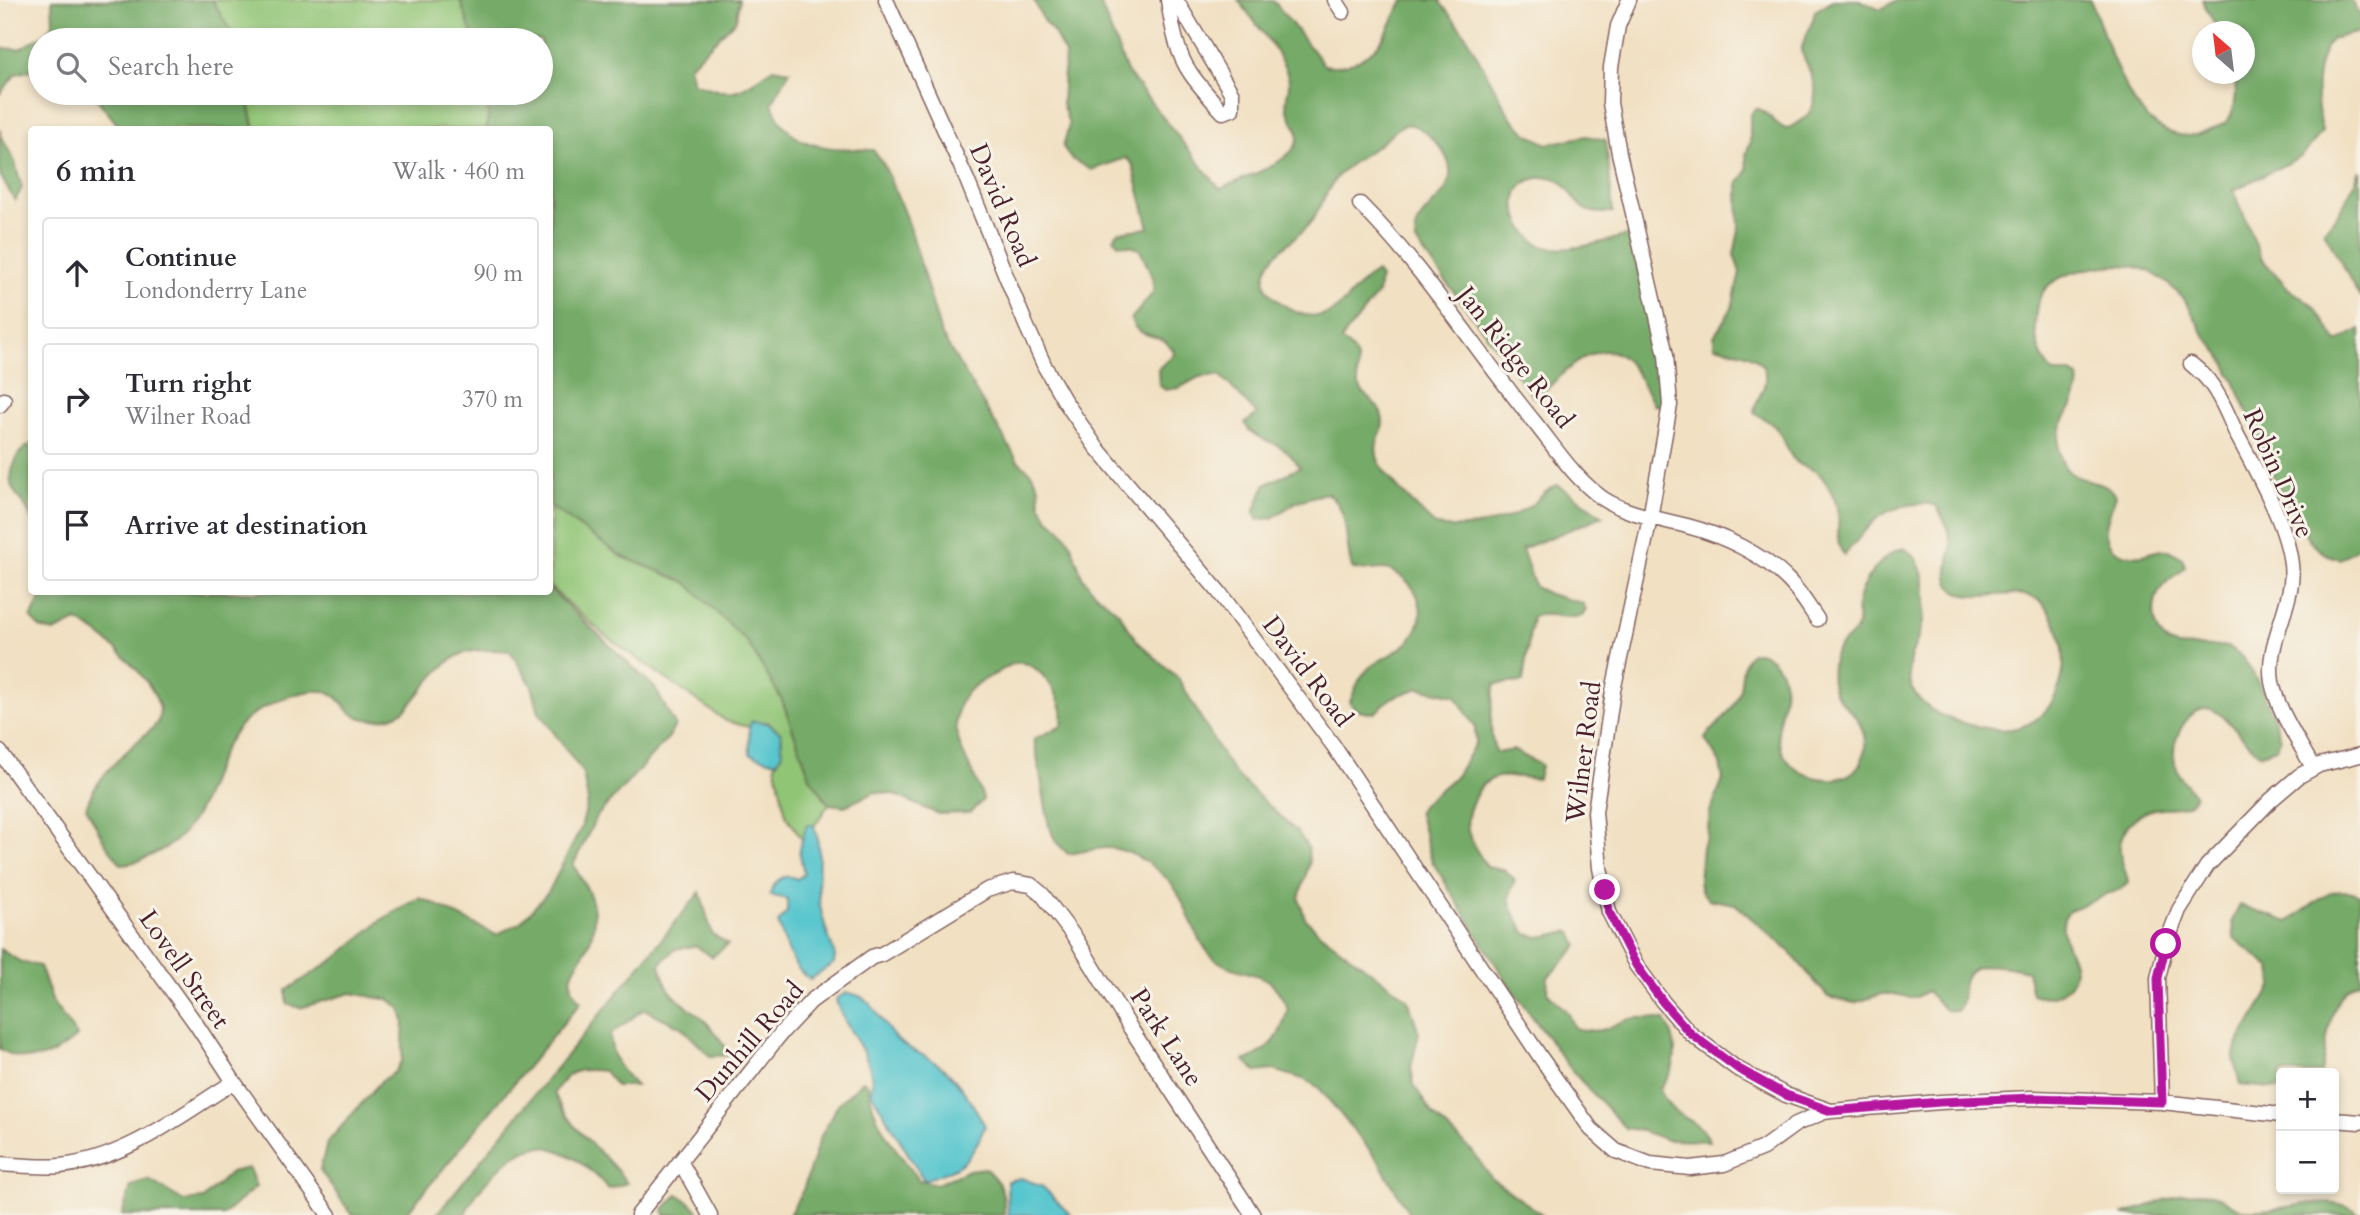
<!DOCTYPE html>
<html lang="en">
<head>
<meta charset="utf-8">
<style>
  body { margin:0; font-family:Cardo,serif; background:#f2f2f3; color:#2b2b33 }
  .controls { position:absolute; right:21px; bottom:21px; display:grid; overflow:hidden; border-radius:7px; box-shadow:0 4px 10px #0003 }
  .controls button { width:63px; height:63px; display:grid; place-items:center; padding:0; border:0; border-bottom:2px solid #e1e1e2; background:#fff; color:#2b2b33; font:35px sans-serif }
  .compass { position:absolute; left:2192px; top:21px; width:63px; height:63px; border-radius:50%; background:#fff; box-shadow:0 4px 10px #0003; rotate:332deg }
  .stop { position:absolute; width:21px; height:21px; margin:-16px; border:5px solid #b5179e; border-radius:50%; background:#fff }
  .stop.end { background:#b5179e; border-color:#fff; box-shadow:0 2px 7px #0008 }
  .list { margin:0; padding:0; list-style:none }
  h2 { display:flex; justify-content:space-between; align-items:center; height:91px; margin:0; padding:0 28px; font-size:30px }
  h2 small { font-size:23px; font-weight:400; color:#7c7c81 }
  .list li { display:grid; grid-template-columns:46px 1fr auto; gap:21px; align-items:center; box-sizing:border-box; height:112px; margin:0 14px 14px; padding:0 14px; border:2px solid #e1e1e2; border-radius:7px }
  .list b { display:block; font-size:26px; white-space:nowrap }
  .list p { margin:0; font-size:23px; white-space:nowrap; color:#7c7c81 }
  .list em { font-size:23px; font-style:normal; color:#7c7c81 }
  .icon { flex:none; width:38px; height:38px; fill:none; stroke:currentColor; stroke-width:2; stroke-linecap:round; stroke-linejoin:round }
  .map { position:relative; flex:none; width:2360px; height:1215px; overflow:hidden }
  .search { position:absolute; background:#fff; box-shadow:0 4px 10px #0003; left:28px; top:28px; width:525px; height:77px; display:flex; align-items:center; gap:18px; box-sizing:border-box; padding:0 24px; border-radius:38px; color:#7c7c81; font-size:26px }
  .panel { position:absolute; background:#fff; box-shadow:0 4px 10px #0003; left:28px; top:126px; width:525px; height:469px; border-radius:7px }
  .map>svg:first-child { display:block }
  .green { fill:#91c576; stroke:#6e7250; stroke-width:2 }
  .forest { fill:#74aa67; stroke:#5f6449; stroke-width:2 }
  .water { fill:#58c6ce; stroke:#51727c; stroke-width:2 }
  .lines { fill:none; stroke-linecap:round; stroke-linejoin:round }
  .minor-casing { stroke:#846360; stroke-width:17 }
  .minor { stroke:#fff; stroke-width:14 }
  .route { stroke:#b5179e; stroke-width:9 }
  .labels { text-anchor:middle; stroke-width:6; stroke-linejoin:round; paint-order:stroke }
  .street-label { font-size:26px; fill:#4a1f2b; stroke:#f7f3e8 }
</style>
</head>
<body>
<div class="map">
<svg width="2360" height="1215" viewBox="0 0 2360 1215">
  <rect width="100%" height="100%" fill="#f7f3e8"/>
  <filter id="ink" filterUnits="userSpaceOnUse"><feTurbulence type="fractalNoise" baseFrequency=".0143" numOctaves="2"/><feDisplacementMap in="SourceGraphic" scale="14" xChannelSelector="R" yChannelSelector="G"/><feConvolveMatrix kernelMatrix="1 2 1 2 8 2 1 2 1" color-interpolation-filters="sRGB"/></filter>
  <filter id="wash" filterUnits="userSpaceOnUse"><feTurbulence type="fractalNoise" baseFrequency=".00686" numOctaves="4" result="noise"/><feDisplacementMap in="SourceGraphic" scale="28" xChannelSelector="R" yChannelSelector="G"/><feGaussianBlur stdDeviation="1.57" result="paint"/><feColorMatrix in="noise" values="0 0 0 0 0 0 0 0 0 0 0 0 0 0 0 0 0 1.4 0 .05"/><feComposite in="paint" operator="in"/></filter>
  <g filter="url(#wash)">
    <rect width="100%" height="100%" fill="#f1e0c2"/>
    <path class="green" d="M209,0H460L474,40H232Z
      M247,93H490L487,129H255Z
      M550,506L621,556L686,582L748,643L782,700L810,777L829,804L814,826H807L802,839L786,815L775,765L783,753L781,733L767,722H752L749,727L726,721L604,635L550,587Z"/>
    <path class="forest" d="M52,0H212L236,40H40V68L16,74L0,94V48L19,49L44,35L53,24Z
      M460,0H739L736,20L689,66L693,83C737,97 736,94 773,68L790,71L772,103C789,153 828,147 873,150L884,165L910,227L941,334L1018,461L1031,472L1039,487L1040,504L1048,518L1062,530L1071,544L1082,576L1092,590L1118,612L1138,642L1178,678L1225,760L1236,775L1299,834L1308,848L1309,864L1299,898L1305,918L1317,931L1408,999L1419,1033L1411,1067L1414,1085L1432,1114L1472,1151L1492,1179L1543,1215H1410L1378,1160L1320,1089L1306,1080L1274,1070L1257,1072L1244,1061C1272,1050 1281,1037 1288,1008C1283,998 1278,989 1270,982C1253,969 1224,973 1208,952C1196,937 1188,912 1179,895C1167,872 1130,847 1105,848C1092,849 1080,852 1068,854L1056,842L1049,826L1034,739L1062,726C1062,721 1063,715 1062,710C1058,692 1038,660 1016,663C1010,664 1002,670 997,673C973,685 957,693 956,724C956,750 977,774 983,800L970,813L938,814L893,794L875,792L845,806L829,804L810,777L782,700L748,643L686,582L621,556L550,506V130L487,129L490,93H541V40H474Z
      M1034,0H1099L1127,72L1220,189C1241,179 1281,166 1294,148C1305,133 1291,122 1287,108C1284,99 1290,91 1289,82C1288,62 1251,17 1238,0H1273L1324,65C1352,70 1375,54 1388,30C1393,20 1397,9 1405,0H1441L1440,2L1465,34L1510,116L1526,133L1547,144L1586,136L1606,140L1613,212C1604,213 1595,214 1587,210C1572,203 1568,177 1547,177C1491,179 1521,245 1550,248C1576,251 1605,241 1629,235C1636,264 1671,385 1661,406L1654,405C1631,362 1617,328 1567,370C1556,379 1547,391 1534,398L1416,242C1416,238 1414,231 1416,227C1425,203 1457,195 1449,164C1445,150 1420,120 1404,125C1398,127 1392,134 1387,138C1371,152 1350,161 1337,177C1325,191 1321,209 1310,223C1297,240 1270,251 1265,275C1262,293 1279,302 1292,310C1301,315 1318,318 1328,314C1348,304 1357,283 1376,272L1380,278L1378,293L1341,340C1372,363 1348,372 1362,391C1368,400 1380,405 1382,416C1387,432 1370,441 1379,462C1387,480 1421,512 1436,526C1466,530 1501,524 1527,508C1538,502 1545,489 1557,485C1574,494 1587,506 1603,516L1522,549L1535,587L1549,594L1582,603L1586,610L1582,616C1565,620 1547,611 1532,617L1523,682L1495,684C1492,702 1487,737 1497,753L1513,750L1541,765L1538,779C1524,778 1508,774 1494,778C1484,782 1480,787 1475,797C1459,827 1470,840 1487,867L1504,870L1515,880C1503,902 1514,913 1526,934L1540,937L1571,931L1578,946L1548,977L1547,992L1569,1014L1575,1028C1610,1037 1609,1021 1636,1018C1646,1017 1656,1019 1665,1020C1679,1043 1679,1068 1660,1088C1672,1124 1695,1112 1710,1141L1667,1140L1639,1130L1625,1128L1573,1072L1506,981L1432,861L1418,811L1422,805L1457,775L1476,742L1475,727L1456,696L1419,688L1391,698L1375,713C1363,712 1356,713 1350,702C1355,690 1358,678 1368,669C1380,658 1398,653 1409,641C1430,616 1421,587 1394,572C1380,564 1366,575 1352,568C1344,545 1351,506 1326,493L1298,501L1272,518L1258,520L1254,513L1265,485L1300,467C1295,461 1291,455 1285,450C1272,440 1251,439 1245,423L1257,414L1220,375L1199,377L1179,388L1165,390L1159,384L1158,369L1175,353C1171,348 1168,343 1163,340C1150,334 1135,335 1131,319L1153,293V278L1140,250L1133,246L1118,244L1114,238L1118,232L1149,228L1132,163L1126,158L1091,170L1072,159L1063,147L1069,125L1062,103L1065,54L1054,33L1044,22Z
      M1833,0H1859L1881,9L1897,0H2090C2111,45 2127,134 2188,136C2197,136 2211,130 2219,126C2238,119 2237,89 2234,74H2244V32L2218,31L2202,0H2350L2360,14V32L2331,39C2312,67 2315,100 2322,132L2302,156L2234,190L2261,258L2289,289L2313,305L2338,342L2360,329V546L2340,559C2331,557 2322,553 2316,547C2306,538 2299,523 2293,511C2284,496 2274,480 2268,464C2256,434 2245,404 2231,375C2227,366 2222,356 2215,348C2211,342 2205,337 2202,331C2190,309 2188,301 2168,284C2159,277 2151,271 2140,268C2117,261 2067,269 2048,286C2027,304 2034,357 2054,373H2071L2078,377C2083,404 2054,419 2059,451C2066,492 2103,471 2116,496C2113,504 2109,513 2107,522C2101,547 2120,558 2142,555C2151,553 2161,548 2169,550C2174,552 2179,556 2183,559L2185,567C2178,576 2162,582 2158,593C2153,605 2153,618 2158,630C2170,660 2208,638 2232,649C2252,659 2274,717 2281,739L2276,748L2260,754C2247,744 2225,714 2213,710C2191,702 2174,735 2174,752C2173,769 2184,783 2195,795C2194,797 2191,802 2189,804C2182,809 2170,807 2162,808C2141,810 2123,823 2120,845C2118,857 2127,871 2128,883L2121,889L2070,910C2066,915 2063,918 2063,925C2060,949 2091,968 2063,991C2054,998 2043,998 2032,994L2027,971C2011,968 1973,957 1965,979C1960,991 1966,1000 1957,1011L1945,1010L1927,991L1914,998L1894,994H1882L1854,1003L1828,997L1789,951L1735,904L1708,899L1701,891L1699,882L1702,847L1707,837L1710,812L1723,780L1720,763L1705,739C1709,729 1715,728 1722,720C1728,713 1736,701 1739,693C1742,683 1741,671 1745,661C1755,639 1779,662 1783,677C1790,703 1768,729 1784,755C1793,769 1801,774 1818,778C1829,780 1843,780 1853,772C1869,758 1868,736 1857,719C1850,709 1839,702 1834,690C1830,681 1831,662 1835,653C1839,644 1850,638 1856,630C1859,619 1856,607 1859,596C1865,578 1885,552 1904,548C1929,563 1927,601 1922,626C1919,640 1910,652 1909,666C1906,712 1958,724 1993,729C2062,738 2084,649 2043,604C2021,581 1971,609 1952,587C1943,575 1951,560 1951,546C1950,532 1943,518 1937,506C1919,499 1888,508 1874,521C1863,531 1855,544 1844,555C1832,539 1843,520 1836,502C1832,493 1824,476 1815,471C1808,467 1801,467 1795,461C1786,451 1785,438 1776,428C1771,422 1761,417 1754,412C1755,402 1761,396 1764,386C1773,354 1736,351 1714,346V336L1732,308L1740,272L1734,255L1739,230L1738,184L1747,171L1746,154L1750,143V115L1756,108C1769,111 1773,124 1786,129C1827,112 1817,84 1801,51C1804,36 1813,26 1815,11Z
      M92,93H247L254,129H121Z
      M0,129L1,136L14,160L22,188L15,201L0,175Z
      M2360,170V298L2324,231C2343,209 2349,196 2360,170Z
      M31,444V520C26,495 2,495 14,465C18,453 21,450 31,444Z
      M550,589L655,688L675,725L669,737L597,816L573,865C583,882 594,896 594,916C594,924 592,937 589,943C579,967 559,977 581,1002L405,1215H352L320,1170L327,1143L382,1080L395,1072L402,1060L404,1021L400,1008L390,1000L351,993L300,1008L287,1004V990L336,958L381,920L419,898L433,903L496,935L521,922L549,891L581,828L588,801L583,773L539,712L532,686L510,651C457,646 450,657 417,696C412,702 406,711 398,714C383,721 361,723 349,711C343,705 338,696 330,693C307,684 263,705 246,720C203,759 215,825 156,853C144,859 134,864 121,864L105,843L86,807C95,780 118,759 139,740C144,735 155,728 158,721C171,691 101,632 77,621L54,632L40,628L31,618L44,592H550Z
      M2348,891L2360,895V982C2328,990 2327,1046 2321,1073H2281V1089L2240,1085L2234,1059L2238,1043L2273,985L2271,968L2234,938L2232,921L2240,905L2288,922L2330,892Z
      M700,892L712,934L728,944L712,957L696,946L675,949L660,964C668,1003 684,999 707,1023C716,1032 723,1044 731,1055L710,1056L681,1027L644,1009L610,1035C612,1060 619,1068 636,1086H616L604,1071C577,1068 568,1070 554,1093C572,1134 603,1149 627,1183L608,1189C594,1171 565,1146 539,1147C510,1149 476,1190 464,1215H436Z
      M0,949L21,962L40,966L53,1003L77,1036C54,1058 29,1067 0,1049Z
      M863,1081L869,1086C871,1122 898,1152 919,1180L937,1184L969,1170L985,1168C1003,1186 1004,1189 1004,1215H789L803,1190L820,1138L838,1104Z
      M249,1168L256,1187L223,1215H122L131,1186L149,1180L184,1201L203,1199L231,1172Z
      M2199,1193C2204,1193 2211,1193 2215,1195C2226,1199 2232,1208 2244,1210C2277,1215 2335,1187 2360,1215H2122L2182,1194Z
      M678,1194L695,1207L700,1215H665L663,1210Z"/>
    <path class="water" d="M752,721L766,723L781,733L782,753L776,762L750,754L749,727Z
      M807,825H814C823,853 816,869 819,897C820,916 829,937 835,956L834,963L810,979C792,970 784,940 778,923L787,912V899L770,895C774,880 783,873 797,879L804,874L799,849Z
      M846,993C874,994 879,1022 896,1039C908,1050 926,1055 939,1065C959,1080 973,1103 985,1126C969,1164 962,1167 924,1180L871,1092C878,1057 844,1032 836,999Z
      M1021,1178L1042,1186L1071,1215H1008L1007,1181Z"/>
  </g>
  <g filter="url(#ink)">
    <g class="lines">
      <defs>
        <path id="minor" d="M886,0L967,180L1026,325L1045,367L1064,400L1096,447L1219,592L1333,745L1541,1058L1591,1129L1616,1151L1650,1164L1690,1168L1724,1164L1763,1148L1796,1124L1824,1112L1831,1111
          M1168,0C1172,25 1176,53 1191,74C1200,87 1212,100 1223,112L1232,109V94L1176,0
          M1335,0L1343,12
          M1629,0L1618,26L1611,67L1610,103L1619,153L1666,355L1670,405L1650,518L1613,691L1595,812L1600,868L1609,912L1636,965L1663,1002L1691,1034L1736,1068L1786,1095L1831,1111L1940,1102L2032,1098L2162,1102L2281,1115
          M1360,204C1426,270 1476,351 1535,423C1556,449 1575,479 1602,498C1628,515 1658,518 1687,526C1722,535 1763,554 1789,581C1800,592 1808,606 1817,619
          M2191,364C2198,370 2205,375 2210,383C2222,398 2229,418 2237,435C2257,473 2297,540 2291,583C2287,616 2266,648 2272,682C2278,712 2299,741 2313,768
          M0,405L4,400
          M0,752L196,1024L234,1082L329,1215
          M2162,1102L2158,978L2166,944L2179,910L2207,866L2271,800L2299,776L2319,765L2360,755
          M2334,1120L2360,1122
          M680,1161L710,1215
          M0,1164C19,1165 40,1168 60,1166C125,1160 180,1115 234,1082
          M638,1215L782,1032L811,1001L872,957L882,954L987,890L1013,882L1031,885L1042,894L1076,939L1131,1029L1253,1215"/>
      </defs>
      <use href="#minor" class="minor-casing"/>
      <use href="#minor" class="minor"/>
    </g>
  </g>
  <g class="lines" filter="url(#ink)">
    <path class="route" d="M1605,890L1609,912L1636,965L1663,1002L1691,1034L1737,1068L1786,1095L1831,1111L1940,1102L2032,1098L2162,1102L2158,978L2166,944"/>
  </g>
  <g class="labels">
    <g class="street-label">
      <text transform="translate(1003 205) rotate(67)" y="9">David Road</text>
      <text transform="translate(1516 357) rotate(52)" y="9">Jan Ridge Road</text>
      <text transform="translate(2279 473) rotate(66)" y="9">Robin Drive</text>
      <text transform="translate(1308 671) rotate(53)" y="9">David Road</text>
      <text transform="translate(1583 752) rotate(-83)" y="9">Wilner Road</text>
      <text transform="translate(185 969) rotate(55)" y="9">Lovell Street</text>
      <text transform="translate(1167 1037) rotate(57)" y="9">Park Lane</text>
      <text transform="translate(749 1041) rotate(-49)" y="9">Dunhill Road</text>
    </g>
  </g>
</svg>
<div class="controls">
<button>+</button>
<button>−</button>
</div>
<svg class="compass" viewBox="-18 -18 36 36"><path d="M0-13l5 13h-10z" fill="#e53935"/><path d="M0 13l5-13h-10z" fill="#7c7c81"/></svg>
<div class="stop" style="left:2166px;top:944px"></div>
<div class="stop end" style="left:1605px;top:890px"></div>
<div class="search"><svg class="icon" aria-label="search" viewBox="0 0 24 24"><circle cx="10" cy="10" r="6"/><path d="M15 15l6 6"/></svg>Search here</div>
<section class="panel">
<h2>6 min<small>Walk · 460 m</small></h2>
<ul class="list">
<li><svg class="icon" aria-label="ahead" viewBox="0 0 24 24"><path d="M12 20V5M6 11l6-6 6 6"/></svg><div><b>Continue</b><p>Londonderry Lane</p></div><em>90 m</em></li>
<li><svg class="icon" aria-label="right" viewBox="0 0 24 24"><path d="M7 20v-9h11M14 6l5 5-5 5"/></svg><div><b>Turn right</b><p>Wilner Road</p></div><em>370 m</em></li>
<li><svg class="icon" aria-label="arrive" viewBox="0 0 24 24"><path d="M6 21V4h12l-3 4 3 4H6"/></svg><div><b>Arrive at destination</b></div></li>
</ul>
</section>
</div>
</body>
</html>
